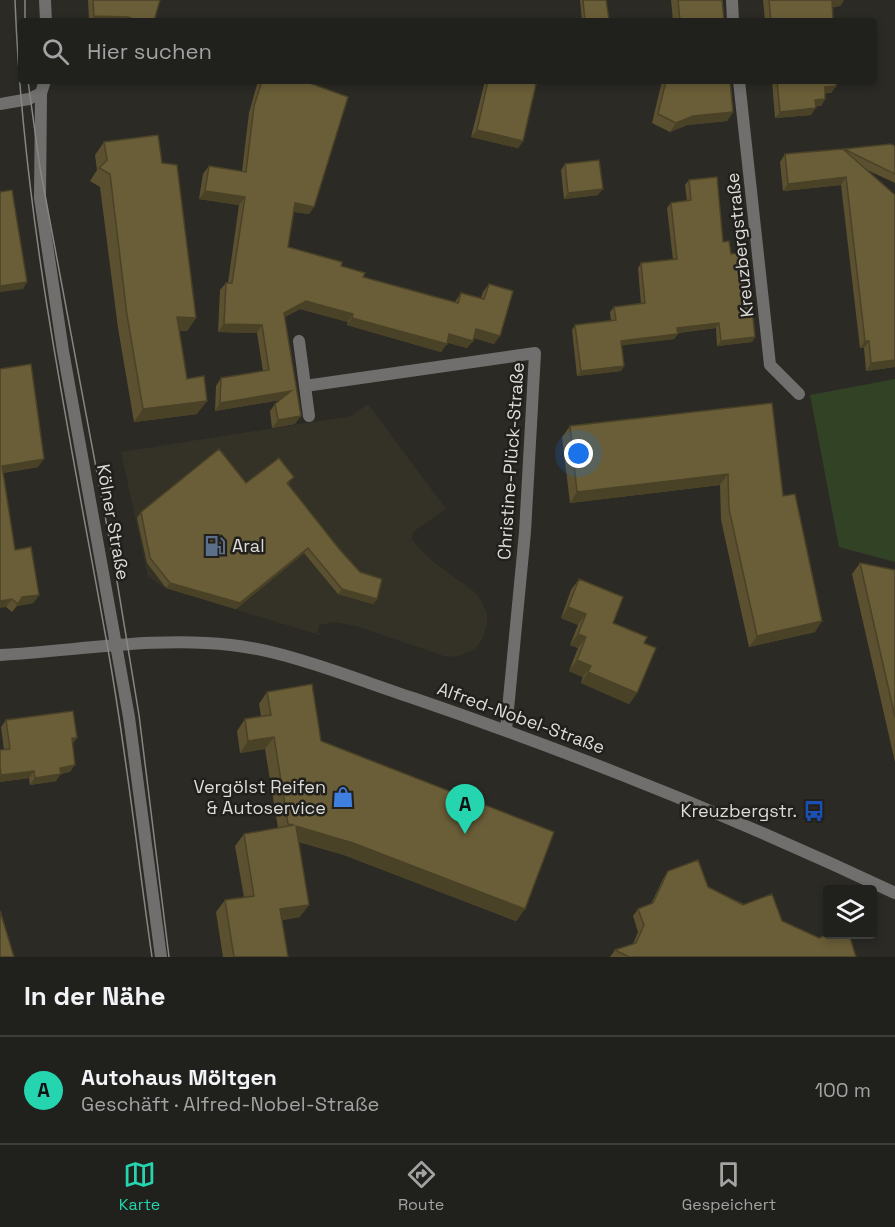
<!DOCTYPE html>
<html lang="de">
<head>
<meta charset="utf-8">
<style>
  body { margin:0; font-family:"Space Grotesk",sans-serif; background:#282825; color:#f1f3f6 }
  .controls { position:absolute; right:18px; bottom:18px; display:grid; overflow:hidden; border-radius:6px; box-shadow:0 3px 9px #0003 }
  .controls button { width:54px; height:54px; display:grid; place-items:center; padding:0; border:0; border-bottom:2px solid #3d3e3b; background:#20201c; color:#f1f3f6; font:30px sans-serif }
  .you { position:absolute; left:579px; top:454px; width:21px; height:21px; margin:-15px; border:4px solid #fff; border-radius:50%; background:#1a73e8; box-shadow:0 0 0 9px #1a73e833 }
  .badge { display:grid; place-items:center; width:39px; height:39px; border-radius:50%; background:#24d5af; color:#111; font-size:20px; font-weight:700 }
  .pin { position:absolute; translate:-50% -50px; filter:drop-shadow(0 2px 3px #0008) }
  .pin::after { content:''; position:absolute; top:32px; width:21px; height:18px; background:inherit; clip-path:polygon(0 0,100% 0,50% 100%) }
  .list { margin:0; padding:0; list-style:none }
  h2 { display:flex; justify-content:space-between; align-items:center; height:78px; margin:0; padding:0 24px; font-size:26px }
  h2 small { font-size:20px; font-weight:400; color:#a2a3a3 }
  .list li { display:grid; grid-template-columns:39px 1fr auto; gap:18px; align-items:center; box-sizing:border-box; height:108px; padding:0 24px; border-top:2px solid #3d3e3b }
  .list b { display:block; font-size:22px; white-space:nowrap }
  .list p { margin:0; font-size:20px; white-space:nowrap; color:#a2a3a3 }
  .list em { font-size:20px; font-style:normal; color:#a2a3a3 }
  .icon { flex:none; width:33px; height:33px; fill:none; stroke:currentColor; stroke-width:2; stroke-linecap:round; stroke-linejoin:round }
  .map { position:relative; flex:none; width:895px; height:957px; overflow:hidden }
  .search { position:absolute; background:#20201c; box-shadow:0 3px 9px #0003; left:18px; right:18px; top:18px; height:66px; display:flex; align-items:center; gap:15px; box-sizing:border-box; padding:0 21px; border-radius:6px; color:#a2a3a3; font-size:22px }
  .sheet { height:186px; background:#20201c }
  nav { display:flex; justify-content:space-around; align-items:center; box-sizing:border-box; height:84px; border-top:2px solid #3d3e3b; background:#20201c; font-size:16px; color:#a2a3a3 }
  nav a { display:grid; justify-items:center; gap:3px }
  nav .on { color:#24d5af }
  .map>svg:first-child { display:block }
  .built { fill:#343126 }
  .green { fill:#324225 }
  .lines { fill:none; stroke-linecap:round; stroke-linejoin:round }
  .minor { stroke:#716f6d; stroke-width:12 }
  .tertiary { stroke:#716f6d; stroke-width:12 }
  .tram { stroke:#878683; stroke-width:1.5 }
  .wall { fill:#5b5130 }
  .shaded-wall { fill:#4a4227 }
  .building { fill:#6a5e38; stroke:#4a4227; stroke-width:1.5 }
  .labels { text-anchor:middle; stroke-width:5; stroke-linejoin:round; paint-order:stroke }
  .street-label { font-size:18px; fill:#dddcd9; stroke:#22201c }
  .poi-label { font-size:18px; fill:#dddcd9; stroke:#22201c; text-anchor:end }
</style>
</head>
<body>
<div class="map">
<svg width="895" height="957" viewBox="0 0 895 957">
  <rect width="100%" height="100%" fill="#2b2a25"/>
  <path class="built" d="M368,404L446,509L413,532L412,540L431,560L476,593L482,603L487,613V624L482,640L475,649L456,657L444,656L356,626L334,622L319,625L318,632L322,636L166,588L148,577L121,452L351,416Z"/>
  <path class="green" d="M895,379V562L839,547L810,395Z"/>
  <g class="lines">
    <path class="minor" d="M45,0L46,21
      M732,0L733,21
      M45,81L41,93L40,198L63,351L129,717L161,957
      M739,81L770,365L799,394
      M0,104L29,99L41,93
      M299,341L309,416
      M305,386L535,353L525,532L506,730"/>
    <path class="tertiary" d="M0,655C76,651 155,636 231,645C288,651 358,680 413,698C577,754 738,819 895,893"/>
    <path class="tram" d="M15,0C23,217 69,431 107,644C126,748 137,853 152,957
      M25,0V21
      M28,81L40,168L115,569L139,715L169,957"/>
  </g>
  <path class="wall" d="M88,0H160L154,21H89Z
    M580,0H606L609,20L608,21H582Z
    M671,0H722L724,21H673Z
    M763,0H844L840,6L833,7V21H765Z
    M258,81H304L309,214L294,212L288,247L341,266L363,277L455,302L461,293L481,298L483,292L489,284L494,344L474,338L467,348L447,342L441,352L347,325L348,322L300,309L285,317L295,424L272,428L270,411L275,404L280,400L215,411L216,386L221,378L263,371L257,333L218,332L220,290L226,283H228L239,205L199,199L203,174L209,166L242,171L249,113Z
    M485,81H524L523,141L518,148L471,137Z
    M662,81H730L733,112L727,121L687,125L670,132L652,123Z
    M772,81H836V86L831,93H825V99L821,106H816L811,115L775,118Z
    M104,142L162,163L196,318L187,331H179L187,379L197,414L134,422L118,328L100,187L90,181L97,170L95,155Z
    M895,146V183L865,169L895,367L866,371L864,348H860L841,185L783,191L780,162L785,154Z
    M565,164L598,195L564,199L561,170Z
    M689,180L723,242L731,254L755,337L752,342L717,346L716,328L678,333L674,339L622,345L621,371L577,376L572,330L575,325L611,321L610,312L614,307L641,304L638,268L641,263L673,260L667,208L671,203L687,201L685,185Z
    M0,369L38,467L3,473L15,550L39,595L33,603L17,606L12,612L6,607Z
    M772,403L783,496L815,632L749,647L721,520L720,485L570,503L562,437L570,426Z
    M290,482L288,484L377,599L373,604L338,594L304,553L236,609L166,588L147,563L137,518L141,512L246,483Z
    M860,563L895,570V762L852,574Z
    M579,579L613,623L644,643L637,693L629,704L581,683L583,677L569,671L578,648L570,645L578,625L561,618L571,590Z
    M267,692L321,741L525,909L516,921L344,855L299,842L300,917L282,920L288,957H223L216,912L225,900L244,897L235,846L244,834L278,828L265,749L240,753L237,731L245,719L261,716L259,704Z
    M6,720L73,745L70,772L60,774L56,781L30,785L29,778L0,782V750H4L1,727Z
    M668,871L708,887L856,957H610L615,950L633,944L638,932L633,916L638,909L651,904L663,879Z"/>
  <path class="shaded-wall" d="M832,0H844L840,6L828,7Z
    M94,16L128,17L139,21H91Z
    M836,86L831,93L820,94L825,87Z
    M825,99L821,106L810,107L815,100Z
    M816,108L811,115L775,118L780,112Z
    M733,112L727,121L687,125L670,132L676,123L693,116Z
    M477,130L523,141L518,148L471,137Z
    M846,177L841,185L783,191L788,184Z
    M603,189L598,195L564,199L568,193Z
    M205,191L245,197L239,205L199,199Z
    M295,203L314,207L309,214L289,211Z
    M27,282L23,289L0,292V286Z
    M306,301L353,314L348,322L300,309L279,320L284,313Z
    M177,317L196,318L187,331H167Z
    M352,318L447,344L441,352L347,325Z
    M719,323L716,328L674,333L677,328Z
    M224,324L262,325L257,333L218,332Z
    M476,329L500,336L494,344L471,337Z
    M449,334L473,341L467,348L444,342Z
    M678,334L674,339L618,346L621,341Z
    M755,337L752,342L717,346L721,341Z
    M865,341H869L864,348H860Z
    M895,360V367L866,371L871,363Z
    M624,366L621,371L577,376L581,371Z
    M291,391L286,399L215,411L220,403Z
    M207,401L197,414L134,422L143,409Z
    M301,416L295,424L272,428L278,420Z
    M44,459L38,467L0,473L2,466Z
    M728,474L720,485L570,503L577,492Z
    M308,548L304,553L236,609L166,588L170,583Z
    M342,589L377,599L373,604L338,594Z
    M39,595L33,603L17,606L12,612L22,597Z
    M12,599L6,607L0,608V601Z
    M568,607L586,614L578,625L561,618Z
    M822,621L815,632L749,647L757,636Z
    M578,634L586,637L578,648L570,645Z
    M577,660L591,666L583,677L569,671Z
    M588,672L637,693L629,704L581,683Z
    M274,737L265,749L240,753L248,741Z
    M72,738H77L72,745Z
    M75,765L70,772L60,774L56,781L30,785L35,778L60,768Z
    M34,771L29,778L0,782V777L1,775Z
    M296,826L353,843L525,909L516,921L344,855L288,838Z
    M309,905L300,917L271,922L280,909Z"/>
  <path class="building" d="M93,0H160L154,21H139L128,17L94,16Z
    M583,0H606L609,20L585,21Z
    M678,0H722L724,21H680Z
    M769,0H836H832L833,21H771Z
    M262,81H304L348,97L314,207L295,203L288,247L342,262L341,266L365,273L363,277L458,303L461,293L484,299L489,284L513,291L500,336L476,329L473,341L449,334L447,344L352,318L353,314L306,301L284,313L301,416L278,420L275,404L291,391L220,403L221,378L269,370L262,325L224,324L226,283H232L245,197L205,191L209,166L246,172L254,106Z
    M488,81H524L536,84L523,141L477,130Z
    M666,81H730L733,112L693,116L676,123L658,114Z
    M777,81H836V86L825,87V99L815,100L816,108L780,112Z
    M158,135L162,163L177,165L196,318L177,317L187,379L204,376L207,401L143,409L127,315L110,174L99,168L107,160L104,142Z
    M891,144L895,146V174L844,149Z
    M843,149L895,195V360L871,363L869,341H865L846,177L788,184L785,154Z
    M599,160L603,189L568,193L565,164Z
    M717,177L723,242L729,241L731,254L746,252L755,337L721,341L719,323L677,328L678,334L621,341L624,366L581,371L575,325L616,320L614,307L645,303L641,263L677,259L671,203L691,200L689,180Z
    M12,190L27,282L0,286V192Z
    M31,364L44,459L2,466L15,550L31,547L39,595L22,597L18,604L12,599L0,601V369Z
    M772,403L783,496L795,494L822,621L757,636L729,509L728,474L577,492L570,426Z
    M219,449L246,483L279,458L294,477L287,483L340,550L360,572L382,579L377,599L342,589L308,548L240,603L170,583L150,558L141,512Z
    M860,563L895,570V717Z
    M579,579L623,597L613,623L647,637L644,643L656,648L637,693L588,672L591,666L577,660L586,637L578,634L586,614L568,607Z
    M312,684L321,741L554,832L525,909L353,843L296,826L309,905L280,909L288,957H234L225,900L254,896L244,834L294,825L288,824L274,737L248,741L245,719L271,715L267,692Z
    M73,711L77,738H72L75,765L60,768L61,774L35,778L34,771L1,775L0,765V750L10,749L6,720Z
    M698,860L708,887L743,905L772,894L782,921L819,938L830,934H849L856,957H629L615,950L636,943L644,925L638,909L653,903L668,871Z
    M0,911L14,957H0Z"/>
  <defs>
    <symbol id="fuel-bare" viewBox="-9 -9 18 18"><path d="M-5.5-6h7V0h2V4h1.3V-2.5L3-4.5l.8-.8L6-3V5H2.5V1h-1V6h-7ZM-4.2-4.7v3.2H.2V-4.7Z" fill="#5c6f8a" stroke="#22201c" stroke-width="2.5" paint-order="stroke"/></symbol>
    <symbol id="shop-bare" viewBox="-9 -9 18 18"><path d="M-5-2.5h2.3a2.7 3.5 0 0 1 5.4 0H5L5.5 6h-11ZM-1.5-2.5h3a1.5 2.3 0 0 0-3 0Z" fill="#3f7fe0" stroke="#22201c" stroke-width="2.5" paint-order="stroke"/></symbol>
    <symbol id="bus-bare" viewBox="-9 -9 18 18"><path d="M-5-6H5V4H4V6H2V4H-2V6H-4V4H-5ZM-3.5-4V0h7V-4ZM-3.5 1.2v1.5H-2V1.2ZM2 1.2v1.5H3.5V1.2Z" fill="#1a4fb4" stroke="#22201c" stroke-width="2.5" paint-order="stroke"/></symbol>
  </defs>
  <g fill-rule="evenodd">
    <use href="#fuel-bare" x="200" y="531" width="30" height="30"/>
    <use href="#shop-bare" x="328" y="782" width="30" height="30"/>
    <use href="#bus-bare" x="799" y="796" width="30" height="30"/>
  </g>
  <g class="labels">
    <g class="street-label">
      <text transform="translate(740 245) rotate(-96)" y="6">Kreuzbergstraße</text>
      <text transform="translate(511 461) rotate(-86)" y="6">Christine-Plück-Straße</text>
      <text transform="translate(113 522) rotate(80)" y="6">Kölner Straße</text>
      <text transform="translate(521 718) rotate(20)" y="6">Alfred-Nobel-Straße</text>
    </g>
    <g class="poi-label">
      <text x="232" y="552" text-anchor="start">Aral</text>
      <text x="326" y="793">Vergölst Reifen<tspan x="326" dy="21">&amp; Autoservice</tspan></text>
      <text x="797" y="817">Kreuzbergstr.</text>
    </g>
  </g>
</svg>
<div class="controls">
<button><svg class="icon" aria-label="layers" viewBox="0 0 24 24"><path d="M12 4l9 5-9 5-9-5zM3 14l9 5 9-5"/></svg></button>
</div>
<div class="you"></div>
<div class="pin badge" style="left:465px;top:834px">A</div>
<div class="search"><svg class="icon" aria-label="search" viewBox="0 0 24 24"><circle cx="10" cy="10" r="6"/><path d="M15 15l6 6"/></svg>Hier suchen</div>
</div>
<section class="sheet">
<h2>In der Nähe<small></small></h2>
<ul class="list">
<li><span class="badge">A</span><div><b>Autohaus Möltgen</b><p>Geschäft · Alfred-Nobel-Straße</p></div><em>100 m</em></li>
</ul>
</section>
<nav>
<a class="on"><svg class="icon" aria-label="map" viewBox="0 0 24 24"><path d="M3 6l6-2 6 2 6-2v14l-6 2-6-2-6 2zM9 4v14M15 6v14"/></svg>Karte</a>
<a><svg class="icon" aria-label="directions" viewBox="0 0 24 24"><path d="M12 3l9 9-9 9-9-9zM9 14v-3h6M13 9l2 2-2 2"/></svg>Route</a>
<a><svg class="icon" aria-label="saved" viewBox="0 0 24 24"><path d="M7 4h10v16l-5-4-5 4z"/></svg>Gespeichert</a>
</nav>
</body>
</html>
